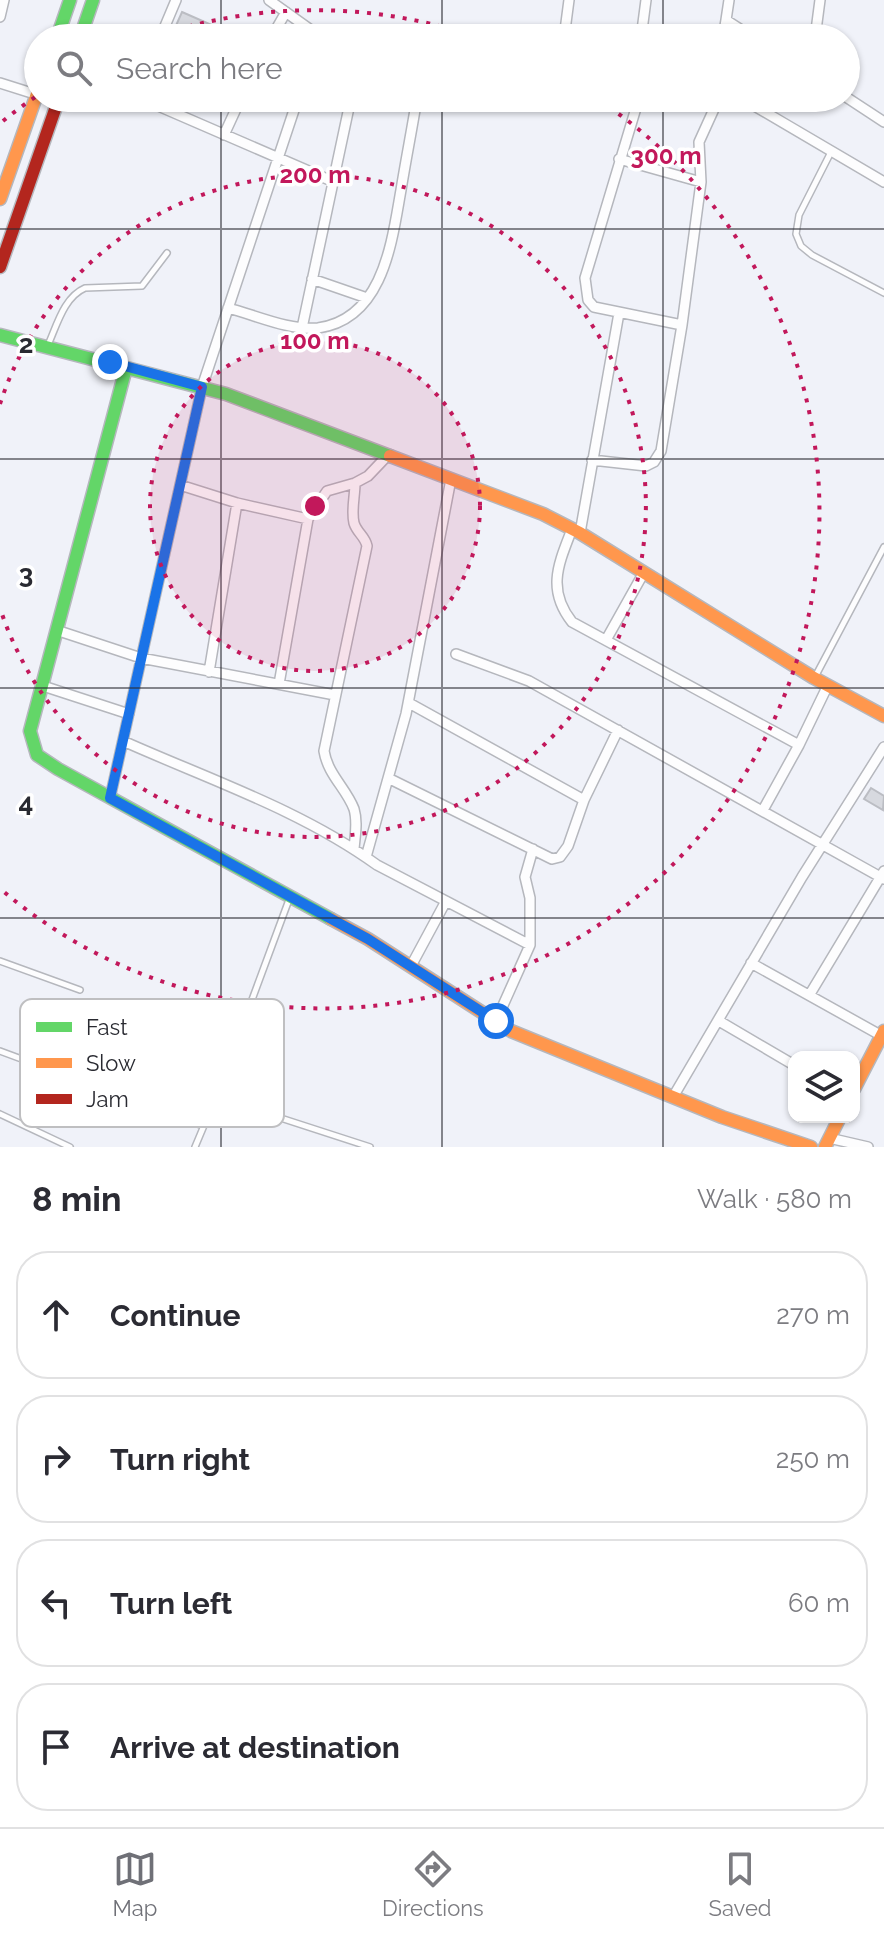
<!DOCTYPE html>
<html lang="en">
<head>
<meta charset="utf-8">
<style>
  body { margin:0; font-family:Raleway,sans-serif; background:#f2f2f3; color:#2b2b33 }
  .controls { position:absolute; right:24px; bottom:24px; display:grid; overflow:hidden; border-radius:16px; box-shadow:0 2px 6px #0004 }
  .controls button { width:72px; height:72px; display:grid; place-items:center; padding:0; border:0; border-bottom:2px solid #e1e1e2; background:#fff; color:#2b2b33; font:40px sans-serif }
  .stop { position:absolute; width:24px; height:24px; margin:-18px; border:6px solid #1a73e8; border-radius:50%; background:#fff }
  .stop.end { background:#1a73e8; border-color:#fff; box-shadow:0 2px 8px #0008 }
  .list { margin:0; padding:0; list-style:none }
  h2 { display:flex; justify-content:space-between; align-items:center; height:104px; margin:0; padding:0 32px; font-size:34px }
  h2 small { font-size:26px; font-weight:400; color:#7c7c81 }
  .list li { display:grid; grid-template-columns:52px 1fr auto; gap:24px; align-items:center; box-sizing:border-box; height:128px; margin:0 16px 16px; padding:0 16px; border:2px solid #e1e1e2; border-radius:32px }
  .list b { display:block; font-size:30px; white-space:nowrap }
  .list em { font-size:26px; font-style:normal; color:#7c7c81 }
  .icon { flex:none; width:44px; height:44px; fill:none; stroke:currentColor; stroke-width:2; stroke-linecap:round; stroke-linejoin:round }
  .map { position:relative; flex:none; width:884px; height:1147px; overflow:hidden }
  .search { position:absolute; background:#fff; box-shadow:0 2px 6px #0004; left:24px; right:24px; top:24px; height:88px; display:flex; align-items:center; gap:20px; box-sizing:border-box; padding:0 28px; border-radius:44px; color:#7c7c81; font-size:30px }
  .sheet { height:680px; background:#fff }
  nav { display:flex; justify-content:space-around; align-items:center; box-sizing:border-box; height:112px; border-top:2px solid #e1e1e2; background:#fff; font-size:22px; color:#7c7c81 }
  nav a { display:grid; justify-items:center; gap:4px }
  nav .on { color:#6f7077 }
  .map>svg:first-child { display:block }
  .building { fill:#d7d9df; stroke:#bbbdc3; stroke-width:2 }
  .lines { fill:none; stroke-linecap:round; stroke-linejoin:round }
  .lane-casing { stroke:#b5b7bd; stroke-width:8 }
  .street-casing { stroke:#b5b7bd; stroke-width:12 }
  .fast-casing { stroke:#b5b7bd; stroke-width:15 }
  .slow-casing { stroke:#b5b7bd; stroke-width:15 }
  .jam-casing { stroke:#b5b7bd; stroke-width:15 }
  .lane { stroke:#fdfdfe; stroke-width:5 }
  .street { stroke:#fdfdfe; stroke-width:9 }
  .fast { stroke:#63d668; stroke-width:12 }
  .slow { stroke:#ff974d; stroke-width:12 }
  .jam { stroke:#b3261e; stroke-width:12 }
  .route { stroke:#1a73e8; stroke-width:10 }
  .grid { fill:none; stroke:#292a31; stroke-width:2; stroke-opacity:0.55 }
  .ring { fill:none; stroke:#c2185b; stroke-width:4; stroke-dasharray:4 8 }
  .key { fill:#fff; stroke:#bfbfc1; stroke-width:2 }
  .key-label { font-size:22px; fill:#292a31 }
  .grid-label { font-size:26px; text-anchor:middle; font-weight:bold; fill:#292a31; stroke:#fff; stroke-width:7; stroke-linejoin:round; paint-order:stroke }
  .centre { fill:#c2185b; stroke:#fff; stroke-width:4 }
  .ring-label { font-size:24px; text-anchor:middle; font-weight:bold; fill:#c2185b; stroke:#fff; stroke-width:7; stroke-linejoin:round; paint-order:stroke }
</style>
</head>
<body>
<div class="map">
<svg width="884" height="1147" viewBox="0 0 884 1147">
  <rect width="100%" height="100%" fill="#f0f2f9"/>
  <path class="building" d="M182,12L214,26L209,38H191L174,30Z
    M669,26L711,28V38H669Z
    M871,788L884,796L883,810L864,799Z"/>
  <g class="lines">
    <defs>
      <path id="lane" d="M831,152L799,215L796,234L801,246L812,255L884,293
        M48,345C57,325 64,297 85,288L142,286L167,253
        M815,677L884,547
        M0,961L80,990
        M0,1051L203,1126
        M216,1097L370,1147
        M0,1114L70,1147
        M195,1147L216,1097L290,897"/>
      <path id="street" d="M269,0L322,38
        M0,17L4,0
        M726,20L729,0
        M160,38L176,0
        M271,38L286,12
        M564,38L569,0
        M641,38L646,0
        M723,38L726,20L754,38
        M815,38L820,0
        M0,83L38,95
        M846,97L884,122
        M140,98L334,182
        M639,98L585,278L588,300L594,307L682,325
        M741,98L884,182
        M224,135L241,98
        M619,159L701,182
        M312,279L367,298
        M228,308C255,315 290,331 318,328C384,319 392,240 401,190C406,159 412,129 417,98
        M302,328L351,98
        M592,460L646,466L654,462L661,451L682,325L701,182L699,142L719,98
        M180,485L237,503L308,519L327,491L355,483L368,476L388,455
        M572,529C559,563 546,589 572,622L799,745
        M580,533L619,313
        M56,630L141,658L335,695
        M606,640L643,574
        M456,654L529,681L884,879
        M209,672L237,503
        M279,684L308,519
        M43,686L129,714
        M409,703L584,800
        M123,741C208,779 301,810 377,865L530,945
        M390,779L552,859L560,857L568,846L584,800L618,730
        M110,798L202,387L298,98
        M763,810L799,745L828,685
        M354,849C355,836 358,822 354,809C346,788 328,775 324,751L367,546C365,536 357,533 354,523C351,511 355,496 355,483
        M366,857L406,714L451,479
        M751,963L882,1036
        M411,966L446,901
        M810,994L884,871
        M496,1021L530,945V898L525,877L533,849
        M719,1021L794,1065
        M673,1097L802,877L884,747
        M829,1138L868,1147"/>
      <path id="fast" d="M57,38L70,0
        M80,38L93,0
        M0,335L226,394L390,456
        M126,368L30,731L37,755L58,769L331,919"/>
      <path id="slow" d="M0,199L38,91
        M390,456L543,514L580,533L814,678L884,716
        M331,919L368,939L511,1031L722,1117L811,1147
        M854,1089L884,1031
        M825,1147L840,1117"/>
      <path id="jam" d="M0,267L59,98"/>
    </defs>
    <use href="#lane" class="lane-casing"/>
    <use href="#street" class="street-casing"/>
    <use href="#fast" class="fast-casing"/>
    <use href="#slow" class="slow-casing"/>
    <use href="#jam" class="jam-casing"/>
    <use href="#lane" class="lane"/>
    <use href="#street" class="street"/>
    <use href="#fast" class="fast"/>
    <use href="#slow" class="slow"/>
    <use href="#jam" class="jam"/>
  </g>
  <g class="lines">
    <path class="route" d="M110,362L202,387L110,798L368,939L496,1021"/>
  </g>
  <path class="grid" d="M221,0V38M442,0V38M663,0V38M221,98V1147M442,98V1147M663,98V1147M0,229H884M0,459H884M0,688H884M0,918H884"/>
  <circle cx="315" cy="506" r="165" fill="#c2185b" fill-opacity=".12"/>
  <g class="ring">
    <circle cx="315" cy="506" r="165"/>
    <path d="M0 404A331 331 0 1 1 0 608"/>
    <path d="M3 121A496 496 0 0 1 38 95M154 37A496 496 0 0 1 476 37M599 100A496 496 0 1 1 3 891"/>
  </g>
  <rect x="20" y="999" width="264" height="128" rx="12" class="key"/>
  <rect x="36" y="1022" width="36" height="10" fill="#63d668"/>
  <rect x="36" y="1058" width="36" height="10" fill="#ff974d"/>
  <rect x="36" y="1094" width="36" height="10" fill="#b3261e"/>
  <g class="key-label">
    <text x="86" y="1035">Fast</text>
    <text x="86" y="1071">Slow</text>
    <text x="86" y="1107">Jam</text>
  </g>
  <g class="grid-label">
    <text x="26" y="353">2</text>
    <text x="26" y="583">3</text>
    <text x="26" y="812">4</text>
  </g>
  <circle cx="315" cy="506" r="12" class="centre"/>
  <g class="ring-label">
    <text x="666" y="164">300 m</text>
    <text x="315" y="183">200 m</text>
    <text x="315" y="349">100 m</text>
  </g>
</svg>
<div class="controls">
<button><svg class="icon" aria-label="layers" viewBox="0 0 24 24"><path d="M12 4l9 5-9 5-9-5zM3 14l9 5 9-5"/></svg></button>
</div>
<div class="stop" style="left:496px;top:1021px"></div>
<div class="stop end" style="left:110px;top:362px"></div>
<div class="search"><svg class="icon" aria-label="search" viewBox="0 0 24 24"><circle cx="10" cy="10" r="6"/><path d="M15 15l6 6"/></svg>Search here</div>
</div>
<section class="sheet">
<h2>8 min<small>Walk · 580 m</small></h2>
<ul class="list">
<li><svg class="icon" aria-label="ahead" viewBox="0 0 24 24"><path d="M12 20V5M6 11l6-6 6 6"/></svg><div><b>Continue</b></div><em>270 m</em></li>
<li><svg class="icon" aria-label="right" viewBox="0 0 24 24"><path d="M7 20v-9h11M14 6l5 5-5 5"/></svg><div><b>Turn right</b></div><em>250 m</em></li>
<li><svg class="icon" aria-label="left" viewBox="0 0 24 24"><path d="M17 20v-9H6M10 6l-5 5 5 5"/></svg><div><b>Turn left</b></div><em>60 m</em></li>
<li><svg class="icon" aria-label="arrive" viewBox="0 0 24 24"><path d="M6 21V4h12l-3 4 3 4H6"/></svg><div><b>Arrive at destination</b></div></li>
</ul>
</section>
<nav>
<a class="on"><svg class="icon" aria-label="map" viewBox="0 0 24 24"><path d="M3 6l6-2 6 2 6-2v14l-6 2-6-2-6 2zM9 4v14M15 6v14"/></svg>Map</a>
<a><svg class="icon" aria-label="directions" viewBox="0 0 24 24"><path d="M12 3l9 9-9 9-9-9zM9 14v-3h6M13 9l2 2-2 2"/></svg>Directions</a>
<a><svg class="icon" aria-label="saved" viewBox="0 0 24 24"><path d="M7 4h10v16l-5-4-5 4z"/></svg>Saved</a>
</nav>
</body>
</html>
